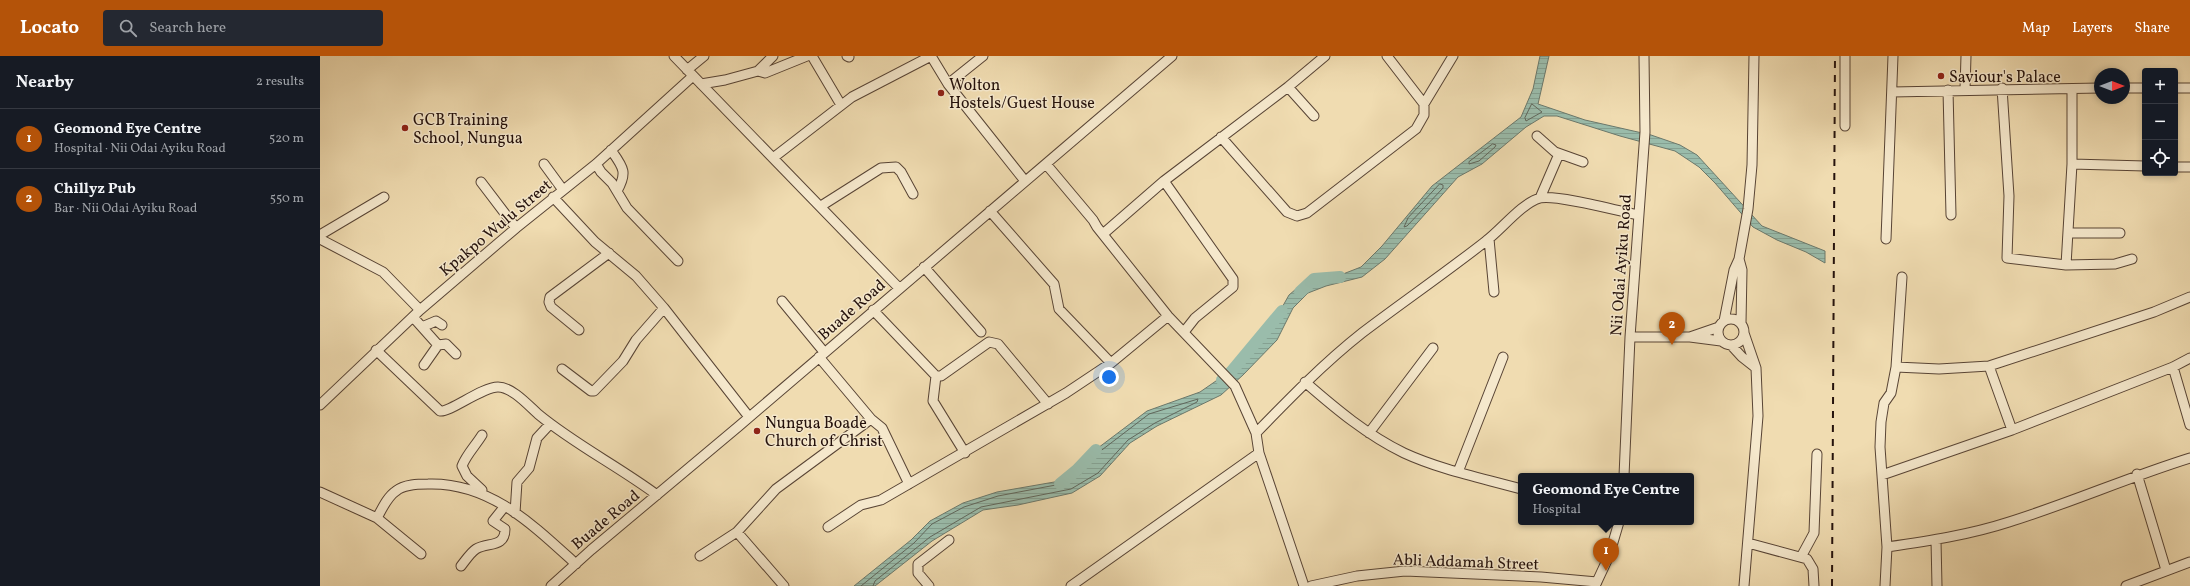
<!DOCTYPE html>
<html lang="en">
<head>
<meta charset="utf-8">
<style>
  body { margin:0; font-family:Vollkorn,serif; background:#242831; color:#f1f3f6 }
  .controls { position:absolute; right:12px; top:12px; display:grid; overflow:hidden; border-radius:4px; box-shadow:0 2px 6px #0003 }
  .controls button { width:36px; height:36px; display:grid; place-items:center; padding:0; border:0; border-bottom:1px solid #363941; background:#171b24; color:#f1f3f6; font:20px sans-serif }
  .compass { position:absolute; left:1774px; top:12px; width:36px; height:36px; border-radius:50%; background:#171b24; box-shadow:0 2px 6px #0003; rotate:90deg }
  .you { position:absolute; left:789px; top:321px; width:14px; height:14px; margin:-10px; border:3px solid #fff; border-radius:50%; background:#1a73e8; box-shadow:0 0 0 6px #1a73e833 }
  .badge { display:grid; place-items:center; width:26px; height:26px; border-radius:50%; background:#b45309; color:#fff; font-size:13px; font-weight:700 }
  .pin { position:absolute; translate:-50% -33px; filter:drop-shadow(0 1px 2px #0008) }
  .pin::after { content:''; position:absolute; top:21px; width:14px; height:12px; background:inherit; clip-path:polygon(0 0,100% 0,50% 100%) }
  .popup { position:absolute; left:1198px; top:417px; width:176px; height:52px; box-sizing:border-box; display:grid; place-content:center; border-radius:4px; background:#171b24; filter:drop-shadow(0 1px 3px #0005); font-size:13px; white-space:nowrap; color:#9ea1a6 }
  .popup b { font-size:15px; color:#f1f3f6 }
  .popup::after { content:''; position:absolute; left:50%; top:100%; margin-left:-8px; border:8px solid transparent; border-top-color:#171b24 }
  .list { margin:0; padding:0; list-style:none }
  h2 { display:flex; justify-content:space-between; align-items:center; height:52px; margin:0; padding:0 16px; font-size:17px }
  h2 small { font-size:13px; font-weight:400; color:#9ea1a6 }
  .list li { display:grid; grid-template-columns:26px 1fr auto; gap:12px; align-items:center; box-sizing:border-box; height:60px; padding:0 16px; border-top:1px solid #363941 }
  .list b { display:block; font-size:15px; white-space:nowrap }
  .list p { margin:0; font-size:13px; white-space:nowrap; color:#9ea1a6 }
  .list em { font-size:13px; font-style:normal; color:#9ea1a6 }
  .icon { flex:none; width:22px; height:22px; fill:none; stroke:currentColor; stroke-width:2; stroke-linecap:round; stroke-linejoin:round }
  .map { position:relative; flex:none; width:1870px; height:530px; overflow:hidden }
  header { display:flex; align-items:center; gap:24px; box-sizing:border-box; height:56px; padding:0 20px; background:#b45309; color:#fff }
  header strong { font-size:19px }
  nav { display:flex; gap:22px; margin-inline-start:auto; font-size:14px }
  .search { width:280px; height:36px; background:#242831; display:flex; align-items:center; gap:10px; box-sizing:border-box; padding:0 14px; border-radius:4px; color:#9ea1a6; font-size:15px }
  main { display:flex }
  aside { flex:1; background:#171b24 }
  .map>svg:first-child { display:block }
  .water { fill:url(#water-rules); stroke:#6b786b }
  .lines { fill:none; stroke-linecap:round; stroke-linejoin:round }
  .shore { stroke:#60675c; stroke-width:1 }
  .river { stroke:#9abcab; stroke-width:12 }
  .minor-casing { stroke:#584435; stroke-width:11 }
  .minor { stroke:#f5e8cc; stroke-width:9 }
  .rail { stroke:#25120c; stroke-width:2; stroke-dasharray:7 7; stroke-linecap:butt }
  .poi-dot { fill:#8f2418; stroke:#f5e8cc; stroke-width:1.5 }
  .labels { text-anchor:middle; stroke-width:3; stroke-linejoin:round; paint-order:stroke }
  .poi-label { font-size:16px; fill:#25120c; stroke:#f5e8cc; text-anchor:start }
  .street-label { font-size:16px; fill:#25120c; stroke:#f5e8cc }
</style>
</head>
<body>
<header>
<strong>Locato</strong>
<div class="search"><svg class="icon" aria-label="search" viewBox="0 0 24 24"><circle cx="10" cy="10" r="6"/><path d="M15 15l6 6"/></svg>Search here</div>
<nav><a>Map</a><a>Layers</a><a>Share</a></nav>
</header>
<main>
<aside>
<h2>Nearby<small>2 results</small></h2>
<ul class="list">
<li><span class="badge">1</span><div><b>Geomond Eye Centre</b><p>Hospital · Nii Odai Ayiku Road</p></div><em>520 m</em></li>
<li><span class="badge">2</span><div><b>Chillyz Pub</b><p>Bar · Nii Odai Ayiku Road</p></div><em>550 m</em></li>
</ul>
</aside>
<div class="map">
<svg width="1870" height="530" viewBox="0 0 1870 530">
  <defs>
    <pattern id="water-rules" width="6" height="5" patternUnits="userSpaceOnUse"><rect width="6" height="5" fill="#9abcab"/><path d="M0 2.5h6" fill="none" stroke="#85a192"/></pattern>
  </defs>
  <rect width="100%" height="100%" fill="#f0dcb1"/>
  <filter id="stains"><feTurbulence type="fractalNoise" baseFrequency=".005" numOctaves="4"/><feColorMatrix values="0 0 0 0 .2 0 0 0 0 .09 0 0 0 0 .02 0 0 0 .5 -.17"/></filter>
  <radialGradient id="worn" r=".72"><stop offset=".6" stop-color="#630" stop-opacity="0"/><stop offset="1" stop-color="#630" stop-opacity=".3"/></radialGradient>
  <path class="water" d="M1220,0H1229L1218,48L1265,64L1331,79L1360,89L1377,99L1442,170L1505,195V207L1486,196L1457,184L1433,171L1395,127L1379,111L1355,95L1300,80L1237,60H1224L1206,71L1162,108L1138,121L1065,203L1042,221L1006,230L988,237L973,252L957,284L923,319L901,339L837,370L810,387L780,420L752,437L698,449L663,454L612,485L555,530H534L591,484L610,465L643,447L677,436L740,425L759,415L770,398L827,355L880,336L919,309L942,287L969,239L983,227L1023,218L1041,211L1062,190L1112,130L1201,61L1213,33Z"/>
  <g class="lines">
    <path class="shore" d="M1212,48L1222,56L1206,65L1205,62Z
      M1173,88L1176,89L1175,91L1159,105L1149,108V106Z
      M1120,128L1123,129V132L1087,170L1084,171L1088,162Z
      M541,530L594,487L612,468L644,451L678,440L741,428L761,418L774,400L829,358L878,343L877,346L835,367L808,384L778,417L751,433L661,451L610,481L555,525L553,530"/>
    <path class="river" d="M980,236L994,223L1020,221
      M902,324L911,316L962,255
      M740,428L757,414L776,394"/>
    <defs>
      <path id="minor" d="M354,0L579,232
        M492,0L521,49
        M527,0L529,1
        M611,0L628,28L705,125
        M1067,0L1104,48
        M367,14L384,0
        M438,15L445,17L487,0
        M381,28L405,24L438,15L453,0
        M628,28L663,0
        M968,31L994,60
        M1682,32L1689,140L1687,202L1746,209L1795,208L1812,203
        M1804,32H1825
        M1855,32H1870
        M1645,33L1646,0
        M1628,34L1631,159
        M1572,36L1780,32
        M1525,70V0
        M1217,80L1235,96L1263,106
        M901,81L967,156L977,160L987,157L1096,73L1104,59V48L1133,0
        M291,94C303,111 308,116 297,135
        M453,102L532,41L611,0
        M224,108L243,134
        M276,108L281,116L292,127L307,152L358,205
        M726,108L773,164L777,171L848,260L915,330L936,377L939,397L984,530
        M1752,108L1825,110
        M1855,111H1870
        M844,125L913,223V231L875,262L864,276
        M161,126L196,172
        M233,141L275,186L316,220L344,252L429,361
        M1220,142L1239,98
        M501,150L561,112L576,111L581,116L593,138
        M670,155L734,228L739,253L791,307
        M1748,177H1800
        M783,178L844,125L968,31L1005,0
        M0,179L64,141
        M0,183L63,216L100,254
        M1169,183L1174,236
        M1566,183L1573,0
        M1419,203L1422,214L1421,267
        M1746,209L1752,108V33
        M604,211L661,276
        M462,245L504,296
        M553,254L616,320H621L669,286L678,288L728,348
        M93,261L118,289L126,288L136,298
        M1398 276a13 13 0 1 1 26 0a13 13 0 1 1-26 0Z
        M1404,265L1414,214L1419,203L1428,153L1432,109L1434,0
        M102,271L116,265L122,269
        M259,274L231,251L229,246L230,241L289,197
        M1424,277L1436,312L1438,360L1424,530
        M1310,281H1370L1401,285
        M1370,281L1399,271
        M1411,289L1422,301L1436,312
        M56,294L120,355C129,357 162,331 178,331C192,331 208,349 218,358C254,388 298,410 337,439
        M499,301L551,363L562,372L589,428
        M104,309L118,289
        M1669,310L1692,374
        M1576,311L1619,313L1669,310L1834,256L1870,241
        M1853,311L1870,369
        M242,313L271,335H274L303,305L316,284L344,252
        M616,320L613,345L645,397
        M985,326C1016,353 1047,379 1084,397C1121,414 1162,422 1201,433
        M0,349L100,254L196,172L276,108L373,20
        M936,377C970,342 1004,307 1042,277C1083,246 1125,217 1166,185C1181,174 1202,147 1220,142C1236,138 1299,155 1318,159
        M1049,377L1113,292
        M1138,416L1183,301
        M1817,418L1846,514
        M1562,419L1692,374L1853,311L1870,302
        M1304,420L1310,281L1325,76L1324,0
        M162,434L147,420L142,410C146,399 156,389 162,379
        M0,436L57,462C62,453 67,441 76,435C84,428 99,428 108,428C170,426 213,469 256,508
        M195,457L197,426L209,412L217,382L230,368
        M57,462L101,498
        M508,471L541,449L561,444L746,337L791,307L848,260
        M417,476L464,530
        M1616,484L1617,530
        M1428,487L1487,503L1493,513L1494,530
        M1567,491C1608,485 1649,479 1689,466C1750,447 1809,421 1870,402
        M380,500L417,476L456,433L551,363
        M1481,501L1494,477L1497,398
        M141,510C145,505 151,496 156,493C168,486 185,492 185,473L173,465L185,450
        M231,530L271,494L419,370L852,0
        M609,530L598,517V508L629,484
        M751,530L939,397
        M991,530L1037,520L1085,515L1221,521L1277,526
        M1275,530L1289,500L1299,466
        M1565,530L1567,491L1560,391L1561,366L1564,347L1571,337L1576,311L1582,221
        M1806,530L1870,506"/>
    </defs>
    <use href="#minor" class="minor-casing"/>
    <use href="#minor" class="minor"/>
    <path class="rail" d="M1512,530L1515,0"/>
  </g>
  <g class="poi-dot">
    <circle cx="1621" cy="20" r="4"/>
    <circle cx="621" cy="37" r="4"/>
    <circle cx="85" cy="72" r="4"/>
    <circle cx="437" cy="375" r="4"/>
  </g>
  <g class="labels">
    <g class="poi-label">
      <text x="1629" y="26">Saviour's Palace</text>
      <text x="629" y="34">Wolton<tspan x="629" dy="18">Hostels/Guest House</tspan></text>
      <text x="93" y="69">GCB Training<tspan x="93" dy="18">School, Nungua</tspan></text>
      <text x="445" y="372">Nungua Boade<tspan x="445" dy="18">Church of Christ</tspan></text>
    </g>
    <g class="street-label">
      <text transform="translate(175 171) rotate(-40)" y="6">Kpakpo Wulu Street</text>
      <text transform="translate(1300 209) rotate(-86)" y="6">Nii Odai Ayiku Road</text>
      <text transform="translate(531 253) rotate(-41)" y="6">Buade Road</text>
      <text transform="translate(285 463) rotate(-40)" y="6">Buade Road</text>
      <text transform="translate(1146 505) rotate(2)" y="6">Abli Addamah Street</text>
    </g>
  </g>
  <rect width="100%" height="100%" filter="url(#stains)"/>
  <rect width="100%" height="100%" fill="url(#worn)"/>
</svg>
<div class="controls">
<button>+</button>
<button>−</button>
<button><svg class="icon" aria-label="locate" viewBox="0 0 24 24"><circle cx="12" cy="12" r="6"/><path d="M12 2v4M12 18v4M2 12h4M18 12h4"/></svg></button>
</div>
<svg class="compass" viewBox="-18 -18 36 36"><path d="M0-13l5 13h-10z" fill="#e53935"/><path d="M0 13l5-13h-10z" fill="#9ea1a6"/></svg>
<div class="you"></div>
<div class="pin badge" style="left:1286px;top:515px">1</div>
<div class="popup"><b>Geomond Eye Centre</b>Hospital</div>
<div class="pin badge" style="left:1352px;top:289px">2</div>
</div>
</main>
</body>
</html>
